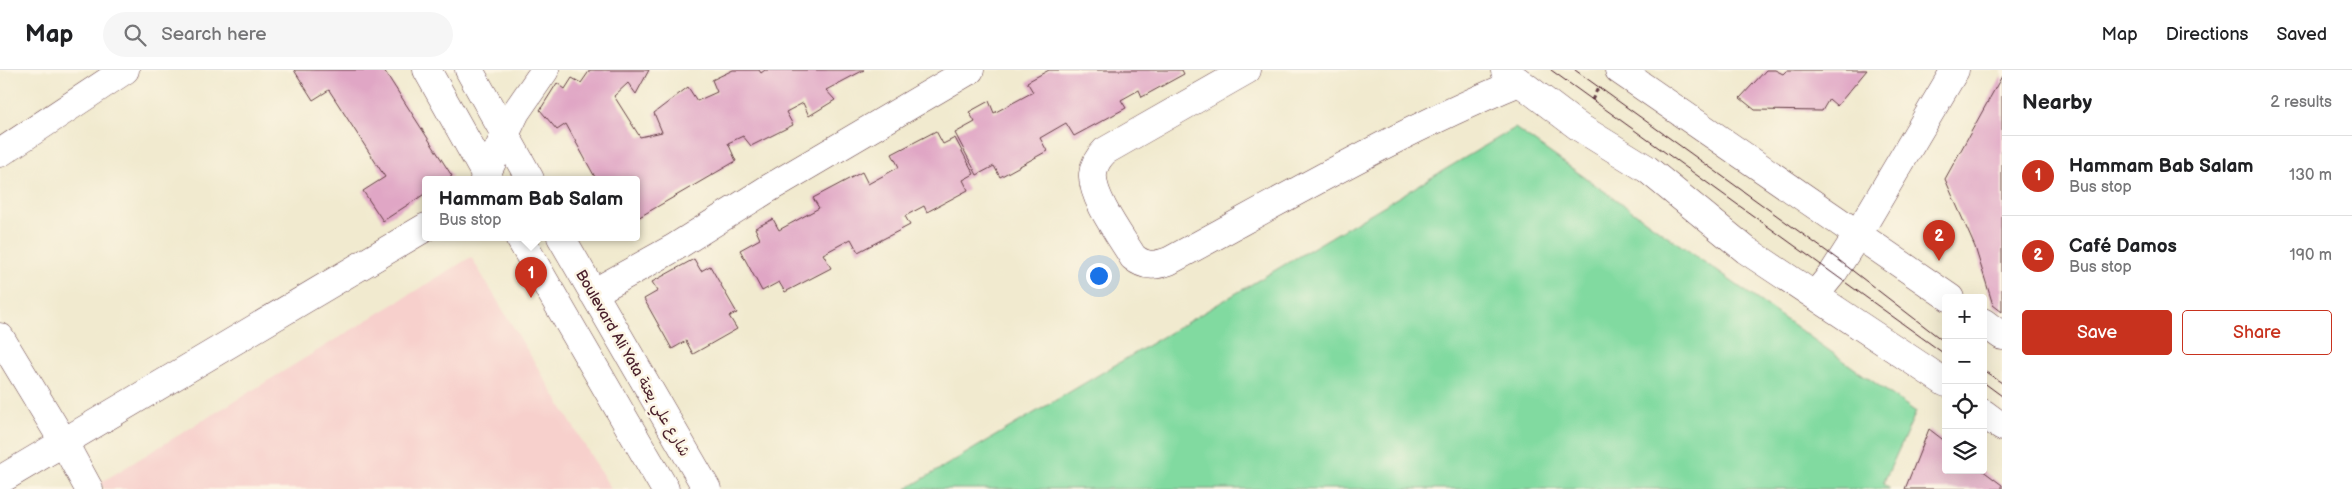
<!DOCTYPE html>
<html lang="en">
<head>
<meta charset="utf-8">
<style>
  body { margin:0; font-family:"Balsamiq Sans","Playpen Sans Arabic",sans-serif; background:#f6f6f6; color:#202124 }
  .controls { position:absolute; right:15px; bottom:15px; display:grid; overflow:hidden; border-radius:5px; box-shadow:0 5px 20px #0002 }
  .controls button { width:45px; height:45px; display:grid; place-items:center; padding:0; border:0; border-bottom:1px solid #e0e0e0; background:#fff; color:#202124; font:25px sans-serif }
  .you { position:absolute; left:1098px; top:205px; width:18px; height:18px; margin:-12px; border:4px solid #fff; border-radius:50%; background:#1a73e8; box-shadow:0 0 0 8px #1a73e833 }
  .badge { display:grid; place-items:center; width:32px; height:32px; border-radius:50%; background:#c8321e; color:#fff; font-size:16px; font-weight:700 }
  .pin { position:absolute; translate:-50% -41px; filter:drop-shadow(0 1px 2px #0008) }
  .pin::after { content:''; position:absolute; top:26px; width:18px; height:15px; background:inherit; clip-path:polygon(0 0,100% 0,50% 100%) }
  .popup { position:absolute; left:422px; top:106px; width:218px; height:65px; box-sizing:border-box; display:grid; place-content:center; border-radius:5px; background:#fff; filter:drop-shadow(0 1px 4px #0005); font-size:16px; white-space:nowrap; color:#757577 }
  .popup b { font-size:19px; color:#202124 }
  .popup::after { content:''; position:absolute; left:50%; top:100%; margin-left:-10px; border:10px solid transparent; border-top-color:#fff }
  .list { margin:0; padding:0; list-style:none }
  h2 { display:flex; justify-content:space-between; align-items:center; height:65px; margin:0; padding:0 20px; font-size:21px }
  h2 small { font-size:16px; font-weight:400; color:#757577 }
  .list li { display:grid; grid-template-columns:32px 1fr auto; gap:15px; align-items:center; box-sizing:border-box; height:80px; padding:0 20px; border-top:1px solid #e0e0e0 }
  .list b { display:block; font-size:19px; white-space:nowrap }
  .list p { margin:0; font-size:16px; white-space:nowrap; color:#757577 }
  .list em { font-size:16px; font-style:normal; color:#757577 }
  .actions { display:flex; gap:10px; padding:15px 20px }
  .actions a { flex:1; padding:11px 0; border:1px solid #c8321e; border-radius:5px; text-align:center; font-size:18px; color:#c8321e }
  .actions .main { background:#c8321e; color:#fff }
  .icon { flex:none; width:28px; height:28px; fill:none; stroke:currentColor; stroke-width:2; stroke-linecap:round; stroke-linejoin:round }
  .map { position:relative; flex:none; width:2002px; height:419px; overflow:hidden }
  header { display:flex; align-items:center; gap:30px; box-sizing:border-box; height:70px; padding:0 25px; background:#fff; border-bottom:1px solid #e0e0e0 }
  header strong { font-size:24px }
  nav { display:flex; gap:28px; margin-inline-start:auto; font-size:18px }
  .search { width:350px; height:45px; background:#f6f6f6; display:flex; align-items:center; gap:12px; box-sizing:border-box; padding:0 18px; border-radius:28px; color:#757577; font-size:19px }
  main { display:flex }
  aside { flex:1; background:#fff }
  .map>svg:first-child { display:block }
  .built { fill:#f7d0cc }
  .green { fill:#81daa0; stroke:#667c66 }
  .building { fill:#e0a6c5 }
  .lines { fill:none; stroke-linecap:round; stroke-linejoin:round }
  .minor-casing { stroke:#633d44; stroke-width:29 }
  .path { stroke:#633d44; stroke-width:3; stroke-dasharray:4 4; stroke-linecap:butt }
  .minor { stroke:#fff; stroke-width:28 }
  .tram { stroke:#4a1f2b; stroke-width:1 }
  .labels { text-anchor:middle; stroke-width:5; stroke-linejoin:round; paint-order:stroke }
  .street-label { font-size:15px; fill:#4a1f2b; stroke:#fcf5e5 }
</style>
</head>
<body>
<header>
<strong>Map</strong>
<div class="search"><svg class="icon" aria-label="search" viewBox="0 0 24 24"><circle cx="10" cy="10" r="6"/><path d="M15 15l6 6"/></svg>Search here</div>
<nav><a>Map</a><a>Directions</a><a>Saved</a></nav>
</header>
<main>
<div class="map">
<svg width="2002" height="419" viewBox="0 0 2002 419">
  <rect width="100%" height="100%" fill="#fcf5e5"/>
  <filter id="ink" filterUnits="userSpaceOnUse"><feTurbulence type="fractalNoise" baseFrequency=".02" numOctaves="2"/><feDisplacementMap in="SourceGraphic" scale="10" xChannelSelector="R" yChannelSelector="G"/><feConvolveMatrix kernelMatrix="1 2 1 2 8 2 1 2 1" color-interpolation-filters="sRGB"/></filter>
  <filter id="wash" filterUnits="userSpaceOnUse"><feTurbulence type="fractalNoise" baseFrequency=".0096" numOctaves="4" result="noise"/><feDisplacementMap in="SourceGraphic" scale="20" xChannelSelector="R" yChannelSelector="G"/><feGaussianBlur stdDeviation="1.12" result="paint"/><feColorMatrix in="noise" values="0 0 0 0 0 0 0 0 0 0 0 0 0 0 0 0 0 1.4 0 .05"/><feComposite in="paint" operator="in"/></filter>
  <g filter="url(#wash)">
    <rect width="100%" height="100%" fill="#f1eacf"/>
    <path class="built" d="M471,187L611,419H104L100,413Z"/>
    <path class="green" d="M1515,58L1916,342L1883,414L1890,419H906Z"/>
    <g id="blocks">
      <path class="building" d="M294,0H384L452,106L447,109H426V123L383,151L363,121L385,107L329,20L313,30Z
        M590,0H649L636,24L628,13L614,26L640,67L662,62L654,43L688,17L697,31L717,22L712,10L733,0H759L761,3L765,0H864L826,20L835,30L809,46L803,33L786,42L793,55L751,76L743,66L728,73L736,91L636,149V109H596L566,54L557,60L540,40L557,13L565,19L572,8L581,13Z
        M1049,0H1182L1184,4L1142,27L1139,20L1121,30L1126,38L1074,66L1066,53L1040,68L1047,81L1000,107L994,96L977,105L955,63L975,52L969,42L989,31L994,43L1033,22L1027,12Z
        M1766,0H1775L1783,4L1787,0H1867L1837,36L1829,29L1822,41L1755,40L1740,28Z
        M2002,6V242L1993,235L1975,177L1945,109Z
        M936,61L943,74L955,68L974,104L963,110L968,120L927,142L924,136L905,146L910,155L858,182L851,169L823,184L831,198L785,222L779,212L762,221L740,180L760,169L755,158L773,149L779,160L819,138L813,128L862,102L868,114L899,97L892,84Z
        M694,189L701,201L710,196L737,243L729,246L737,259L693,284L686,271L672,279L644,229L658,221L652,212Z
        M1929,359L1946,372V400H1982L2002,415V419H1905Z"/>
    </g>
  </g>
  <g filter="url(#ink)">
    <use href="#blocks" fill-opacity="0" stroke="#633d44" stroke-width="1"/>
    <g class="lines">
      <defs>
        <path id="minor" d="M427,0L488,109
          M469,0L530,109
          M1247,0L1105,81C1098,88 1094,94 1093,104C1091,127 1121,167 1133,187C1145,197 1155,196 1169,191C1284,129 1398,62 1519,12
          M1619,0L1950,228
          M1505,1L1579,57L1647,99L1746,180L1946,313
          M0,83L125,0
          M484,109L516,42L545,0
          M519,167L665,419
          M561,167L707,419
          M593,223L672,179L766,120L970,0
          M1815,225L1833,203L1858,164L1955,0
          M1983,252L2002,266
          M0,267L63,371L89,419
          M1983,343L2002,357
          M0,410L426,157"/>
      </defs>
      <use href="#minor" class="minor-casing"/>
      <path class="path" d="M1592,30L1598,18"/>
      <use href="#minor" class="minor"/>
      <path class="tram" d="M1551,0L1946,285
        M1575,0L1840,191L1946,273
        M1983,300L2002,313
        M1983,312L2002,326"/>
    </g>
  </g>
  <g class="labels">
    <g class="street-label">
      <text transform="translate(633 293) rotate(60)" y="5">Boulevard Ali Yata شارع علي يعتة</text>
    </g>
  </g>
</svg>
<div class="controls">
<button>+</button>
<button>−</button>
<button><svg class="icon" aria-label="locate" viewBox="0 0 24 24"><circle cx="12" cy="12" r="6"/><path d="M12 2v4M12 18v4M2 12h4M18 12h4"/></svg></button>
<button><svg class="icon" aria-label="layers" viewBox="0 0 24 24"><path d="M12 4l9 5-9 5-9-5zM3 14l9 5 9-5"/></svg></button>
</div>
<div class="you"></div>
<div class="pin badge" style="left:531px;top:228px">1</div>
<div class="popup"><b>Hammam Bab Salam</b>Bus stop</div>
<div class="pin badge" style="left:1939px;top:191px">2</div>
</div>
<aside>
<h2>Nearby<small>2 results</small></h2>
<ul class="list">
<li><span class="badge">1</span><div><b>Hammam Bab Salam</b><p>Bus stop</p></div><em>130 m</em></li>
<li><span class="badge">2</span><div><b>Café Damos</b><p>Bus stop</p></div><em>190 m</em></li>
</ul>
<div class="actions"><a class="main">Save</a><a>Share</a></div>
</aside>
</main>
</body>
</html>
